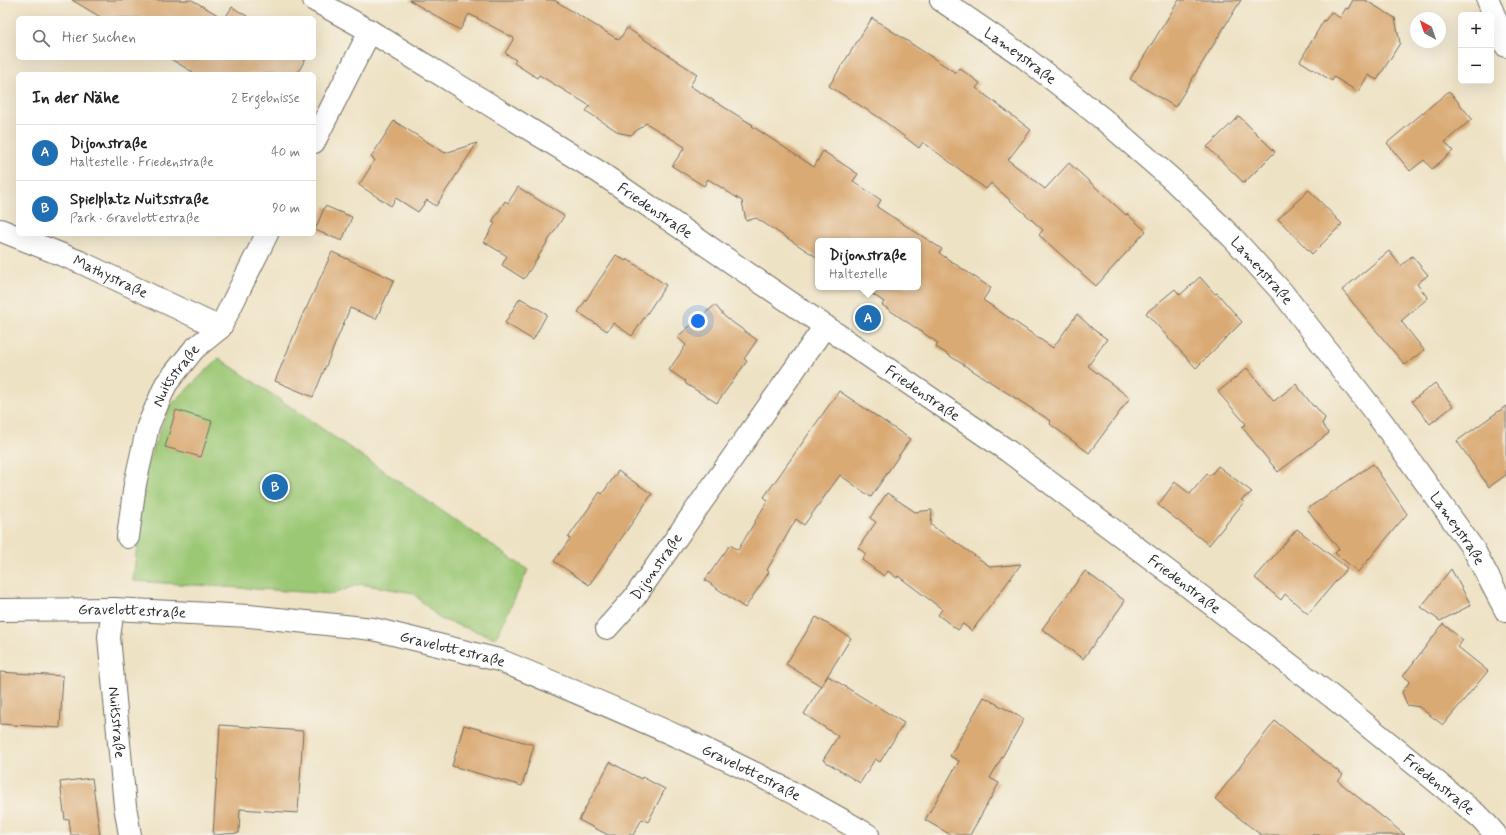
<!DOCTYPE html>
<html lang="de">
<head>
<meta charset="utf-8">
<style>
  body { margin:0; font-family:Mynerve,sans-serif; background:#f2f2f2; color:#222 }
  .controls { position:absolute; right:12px; top:12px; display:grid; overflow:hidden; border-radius:6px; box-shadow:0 4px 16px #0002 }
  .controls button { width:36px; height:36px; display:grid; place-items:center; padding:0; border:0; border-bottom:1px solid #e0e0e0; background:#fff; color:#222; font:20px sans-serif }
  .compass { position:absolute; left:1410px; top:12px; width:36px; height:36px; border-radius:50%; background:#fff; box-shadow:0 4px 16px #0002; rotate:320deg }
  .you { position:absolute; left:698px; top:321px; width:14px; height:14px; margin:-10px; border:3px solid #fff; border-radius:50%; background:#1a73e8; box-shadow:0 0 0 6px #1a73e833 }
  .badge { display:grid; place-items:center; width:26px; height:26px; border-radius:50%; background:#1f6fb2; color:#fff; font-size:13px; font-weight:700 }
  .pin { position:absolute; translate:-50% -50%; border:2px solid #fff; box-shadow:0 1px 4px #0006 }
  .popup { position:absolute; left:815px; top:238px; width:106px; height:52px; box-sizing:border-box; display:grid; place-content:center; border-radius:6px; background:#fff; filter:drop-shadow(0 1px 3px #0005); font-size:13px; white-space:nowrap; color:#767676 }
  .popup b { font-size:15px; color:#222 }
  .popup::after { content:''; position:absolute; left:50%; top:100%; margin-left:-8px; border:8px solid transparent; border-top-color:#fff }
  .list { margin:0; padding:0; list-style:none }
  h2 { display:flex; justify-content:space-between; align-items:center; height:52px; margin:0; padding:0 16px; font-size:17px }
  h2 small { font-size:13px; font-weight:400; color:#767676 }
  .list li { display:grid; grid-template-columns:26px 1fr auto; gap:12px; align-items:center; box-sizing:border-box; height:56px; padding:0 16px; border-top:1px solid #e0e0e0 }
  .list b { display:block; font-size:15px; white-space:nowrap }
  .list p { margin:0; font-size:13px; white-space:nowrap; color:#767676 }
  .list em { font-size:13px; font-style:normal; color:#767676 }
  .icon { flex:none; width:22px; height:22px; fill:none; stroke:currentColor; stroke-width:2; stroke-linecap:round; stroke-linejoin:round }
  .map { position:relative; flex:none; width:1506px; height:835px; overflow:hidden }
  .search { position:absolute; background:#fff; box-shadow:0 4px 16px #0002; left:16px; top:16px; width:300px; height:44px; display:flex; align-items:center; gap:10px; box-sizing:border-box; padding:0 14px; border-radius:6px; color:#767676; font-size:15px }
  .panel { position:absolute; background:#fff; box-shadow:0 4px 16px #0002; left:16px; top:72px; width:300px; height:164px; border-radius:6px }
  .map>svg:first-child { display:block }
  .green { fill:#9bc875; stroke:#637a50 }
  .building { fill:#daaa75 }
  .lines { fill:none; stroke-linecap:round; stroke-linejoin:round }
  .street-casing { stroke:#6f6b61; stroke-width:24 }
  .street { stroke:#fff; stroke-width:22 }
  .labels { text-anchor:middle; stroke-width:3.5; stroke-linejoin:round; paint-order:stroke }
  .street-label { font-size:15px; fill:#2b2b2b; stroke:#f7f3e8 }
</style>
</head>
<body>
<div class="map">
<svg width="1506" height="835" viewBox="0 0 1506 835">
  <rect width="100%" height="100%" fill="#f7f3e8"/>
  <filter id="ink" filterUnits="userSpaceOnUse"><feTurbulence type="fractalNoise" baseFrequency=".025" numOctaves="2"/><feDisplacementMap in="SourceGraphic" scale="8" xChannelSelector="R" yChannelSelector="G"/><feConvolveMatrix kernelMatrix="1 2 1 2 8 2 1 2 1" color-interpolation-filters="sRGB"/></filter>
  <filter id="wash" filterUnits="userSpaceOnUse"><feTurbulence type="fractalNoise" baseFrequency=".012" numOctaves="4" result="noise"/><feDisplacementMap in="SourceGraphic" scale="16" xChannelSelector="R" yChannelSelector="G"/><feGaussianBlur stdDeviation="0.9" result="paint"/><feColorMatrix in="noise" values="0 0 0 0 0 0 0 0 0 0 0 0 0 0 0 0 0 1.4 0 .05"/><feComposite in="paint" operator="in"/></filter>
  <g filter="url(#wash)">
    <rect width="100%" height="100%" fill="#eee2c4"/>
    <path class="green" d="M219,358L528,570L496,638L440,619L413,593L360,584L333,594L133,581L146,466L170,406Z"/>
    <g id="blocks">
      <path class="building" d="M72,0H192L223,18H102Z
        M409,0H554L619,40L627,28L697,74L690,86L753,125L752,126L814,167L823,151L858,174L853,181L881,200L877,207L942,249L939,253L991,288L983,300L1053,348L1077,314L1094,330L1107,339L1088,366L1130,398L1089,453L1050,424L1051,421L936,347L938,343L882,305L884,302L862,287H918V241H818V258L756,218L746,221L742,201L708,179L704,186L672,166L685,147L646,123L631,135L620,133L586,111L590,106L539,75L537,78L514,63L516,60L505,53L514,38L469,14L460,30Z
        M1179,0H1241L1175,107L1130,79Z
        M1353,0H1365L1395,18L1400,43L1377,80L1368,75L1358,92L1334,77L1332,81L1300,61L1324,20L1325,21L1331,12L1340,18L1346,8L1348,9Z
        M232,7L250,18H225Z
        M872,18L956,73L959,68L980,83L976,88L1031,130L1008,160L1045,189L1069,163L1126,215L1127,214L1146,231L1096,286L1039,235L1043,230L991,183L986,189L923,142L919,148L880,118L829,86Z
        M169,58H306L297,74H196Z
        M1449,91L1472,119L1445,142L1453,151L1432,169L1424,160L1410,171L1387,143Z
        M1239,116L1275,152L1244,183L1207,147Z
        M394,121L445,153L477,143L436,206L427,200L418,212L396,198L391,206L359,185L375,160L371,157Z
        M518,187L564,216L524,279L502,265L507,256L484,242L495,223L492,222L505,201L508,203Z
        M1309,190L1342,224L1312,254L1278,219Z
        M325,206L352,217L342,241L315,230Z
        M1389,251L1401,266L1412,256L1428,275L1417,284L1428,298L1401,321L1424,350L1405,365L1342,290Z
        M332,252L394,280L376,319L350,308L313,397L275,381L305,309H306Z
        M616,255L626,261L627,259L666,285L632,336L613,323L607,331L578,312Z
        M1200,277L1215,294L1217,293L1242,322L1196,368L1146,313L1175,289L1180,295Z
        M520,298L547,314L533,340L505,323Z
        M715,305L725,317L757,340L744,359L747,361L717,403L686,384L685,381L669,370L686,345L677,337Z
        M1247,368L1274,401L1296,384L1313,406H1315L1325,418L1322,424L1329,433L1278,472L1242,427L1246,424L1218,392Z
        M1435,383L1453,406L1430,424L1412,401Z
        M839,391L910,439L871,497L840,475L804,525L796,519L767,570L769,572L745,608L705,580L730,545L738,550L768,500L764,497Z
        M1506,406V475L1489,487L1457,441Z
        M176,410L212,421L201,457L165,447Z
        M1373,464L1407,514L1358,572L1335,553L1339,549L1307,509Z
        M1218,466L1252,492L1241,500L1244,502L1209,545L1158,505L1175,482L1190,494L1207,474L1210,476Z
        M618,471L652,494L589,585L554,561L570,539L568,538L600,492L602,494Z
        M887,493L915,512L932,510L931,525L991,567L1021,564L972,631L963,624L958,630L938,615L942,609L898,576L897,578L888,571L884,576L862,560L866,554L858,548L876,522L870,518Z
        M1297,529L1347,568L1308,614L1285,594L1281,600L1255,578Z
        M1451,569L1471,605L1440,621L1421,607Z
        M1085,571L1125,601L1083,659L1042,629Z
        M816,617L851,638L821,686L786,664Z
        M1443,624L1463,640L1458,647L1488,671L1443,725L1419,707L1407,705L1402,692L1410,681L1403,676Z
        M0,672L63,676L60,728L0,724Z
        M828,676L904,723L880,762L875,759L860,783L823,760L838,736L804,714Z
        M984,697L1024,719L990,778L999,783L970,835H951L925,820L959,761L950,756Z
        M1275,721L1343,775L1338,781L1405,835H1261L1215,799Z
        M220,725L303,731L298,813L240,809L239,833L213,835Z
        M464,725L534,745L522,786L452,766Z
        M610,762L641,779L642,777L665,789L648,822L642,819L633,835H608L579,820Z
        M92,778L100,835H71L69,819L65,820L60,782Z"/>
    </g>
  </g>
  <g filter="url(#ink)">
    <use href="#blocks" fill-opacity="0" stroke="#6f6b61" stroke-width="1"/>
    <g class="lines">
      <defs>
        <g id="street">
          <path id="s1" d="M314,0L370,31L599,172L1008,451L1185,584L1331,696L1481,818L1496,835"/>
          <path id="s2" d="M941,0L1024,57L1103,119L1175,182L1233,238L1282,292L1383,423L1474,550L1506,611"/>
          <path d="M1488,0L1506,46"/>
          <path d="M314,142L370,31"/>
          <path id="s3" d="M0,230L80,262L220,328"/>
          <path id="s4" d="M128,537L135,484L148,426L166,384L194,349L220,328L267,234"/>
          <path id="s5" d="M113,609L109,637L125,806L130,835"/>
          <path id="s6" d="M0,610L113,609L249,616L373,629L499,660C625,712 751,765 868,835"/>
          <path id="s7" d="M607,628L634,598L825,326"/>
        </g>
      </defs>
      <use href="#street" class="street-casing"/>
      <use href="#street" class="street"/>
    </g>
  </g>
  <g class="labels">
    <g class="street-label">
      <text dy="5" stroke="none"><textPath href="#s2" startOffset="97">Lameystraße</textPath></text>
      <text dy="5" stroke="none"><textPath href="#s1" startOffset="401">Friedenstraße</textPath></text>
      <text dy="5" stroke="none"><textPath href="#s2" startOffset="421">Lameystraße</textPath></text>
      <text dy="5" stroke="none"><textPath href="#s3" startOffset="120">Mathystraße</textPath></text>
      <text dy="5" stroke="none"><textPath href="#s4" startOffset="171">Nuitsstraße</textPath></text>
      <text dy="5" stroke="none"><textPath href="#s1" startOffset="725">Friedenstraße</textPath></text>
      <text dy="5" stroke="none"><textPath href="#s2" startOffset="745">Lameystraße</textPath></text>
      <text dy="5" stroke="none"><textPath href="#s7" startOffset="79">Dijonstraße</textPath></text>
      <text dy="5" stroke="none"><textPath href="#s1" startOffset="1049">Friedenstraße</textPath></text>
      <text dy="5" stroke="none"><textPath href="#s6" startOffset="132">Gravelottestraße</textPath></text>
      <text dy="5" stroke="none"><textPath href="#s6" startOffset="456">Gravelottestraße</textPath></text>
      <text dy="5" stroke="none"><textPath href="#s5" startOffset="114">Nuitsstraße</textPath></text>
      <text dy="5" stroke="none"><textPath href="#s6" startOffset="780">Gravelottestraße</textPath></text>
      <text dy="5" stroke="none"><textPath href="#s1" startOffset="1373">Friedenstraße</textPath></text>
    </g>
  </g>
</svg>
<div class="controls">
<button>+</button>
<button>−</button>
</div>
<svg class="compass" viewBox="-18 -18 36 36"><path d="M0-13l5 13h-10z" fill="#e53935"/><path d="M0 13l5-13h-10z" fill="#767676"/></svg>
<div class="you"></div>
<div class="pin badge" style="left:868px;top:318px">A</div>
<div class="popup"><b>Dijonstraße</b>Haltestelle</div>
<div class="pin badge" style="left:275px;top:487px">B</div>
<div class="search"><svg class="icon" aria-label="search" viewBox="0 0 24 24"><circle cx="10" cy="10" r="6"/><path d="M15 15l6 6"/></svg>Hier suchen</div>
<section class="panel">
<h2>In der Nähe<small>2 Ergebnisse</small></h2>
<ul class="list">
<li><span class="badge">A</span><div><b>Dijonstraße</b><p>Haltestelle · Friedenstraße</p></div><em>40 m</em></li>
<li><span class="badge">B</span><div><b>Spielplatz Nuitsstraße</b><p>Park · Gravelottestraße</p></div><em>90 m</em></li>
</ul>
</section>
</div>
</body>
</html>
